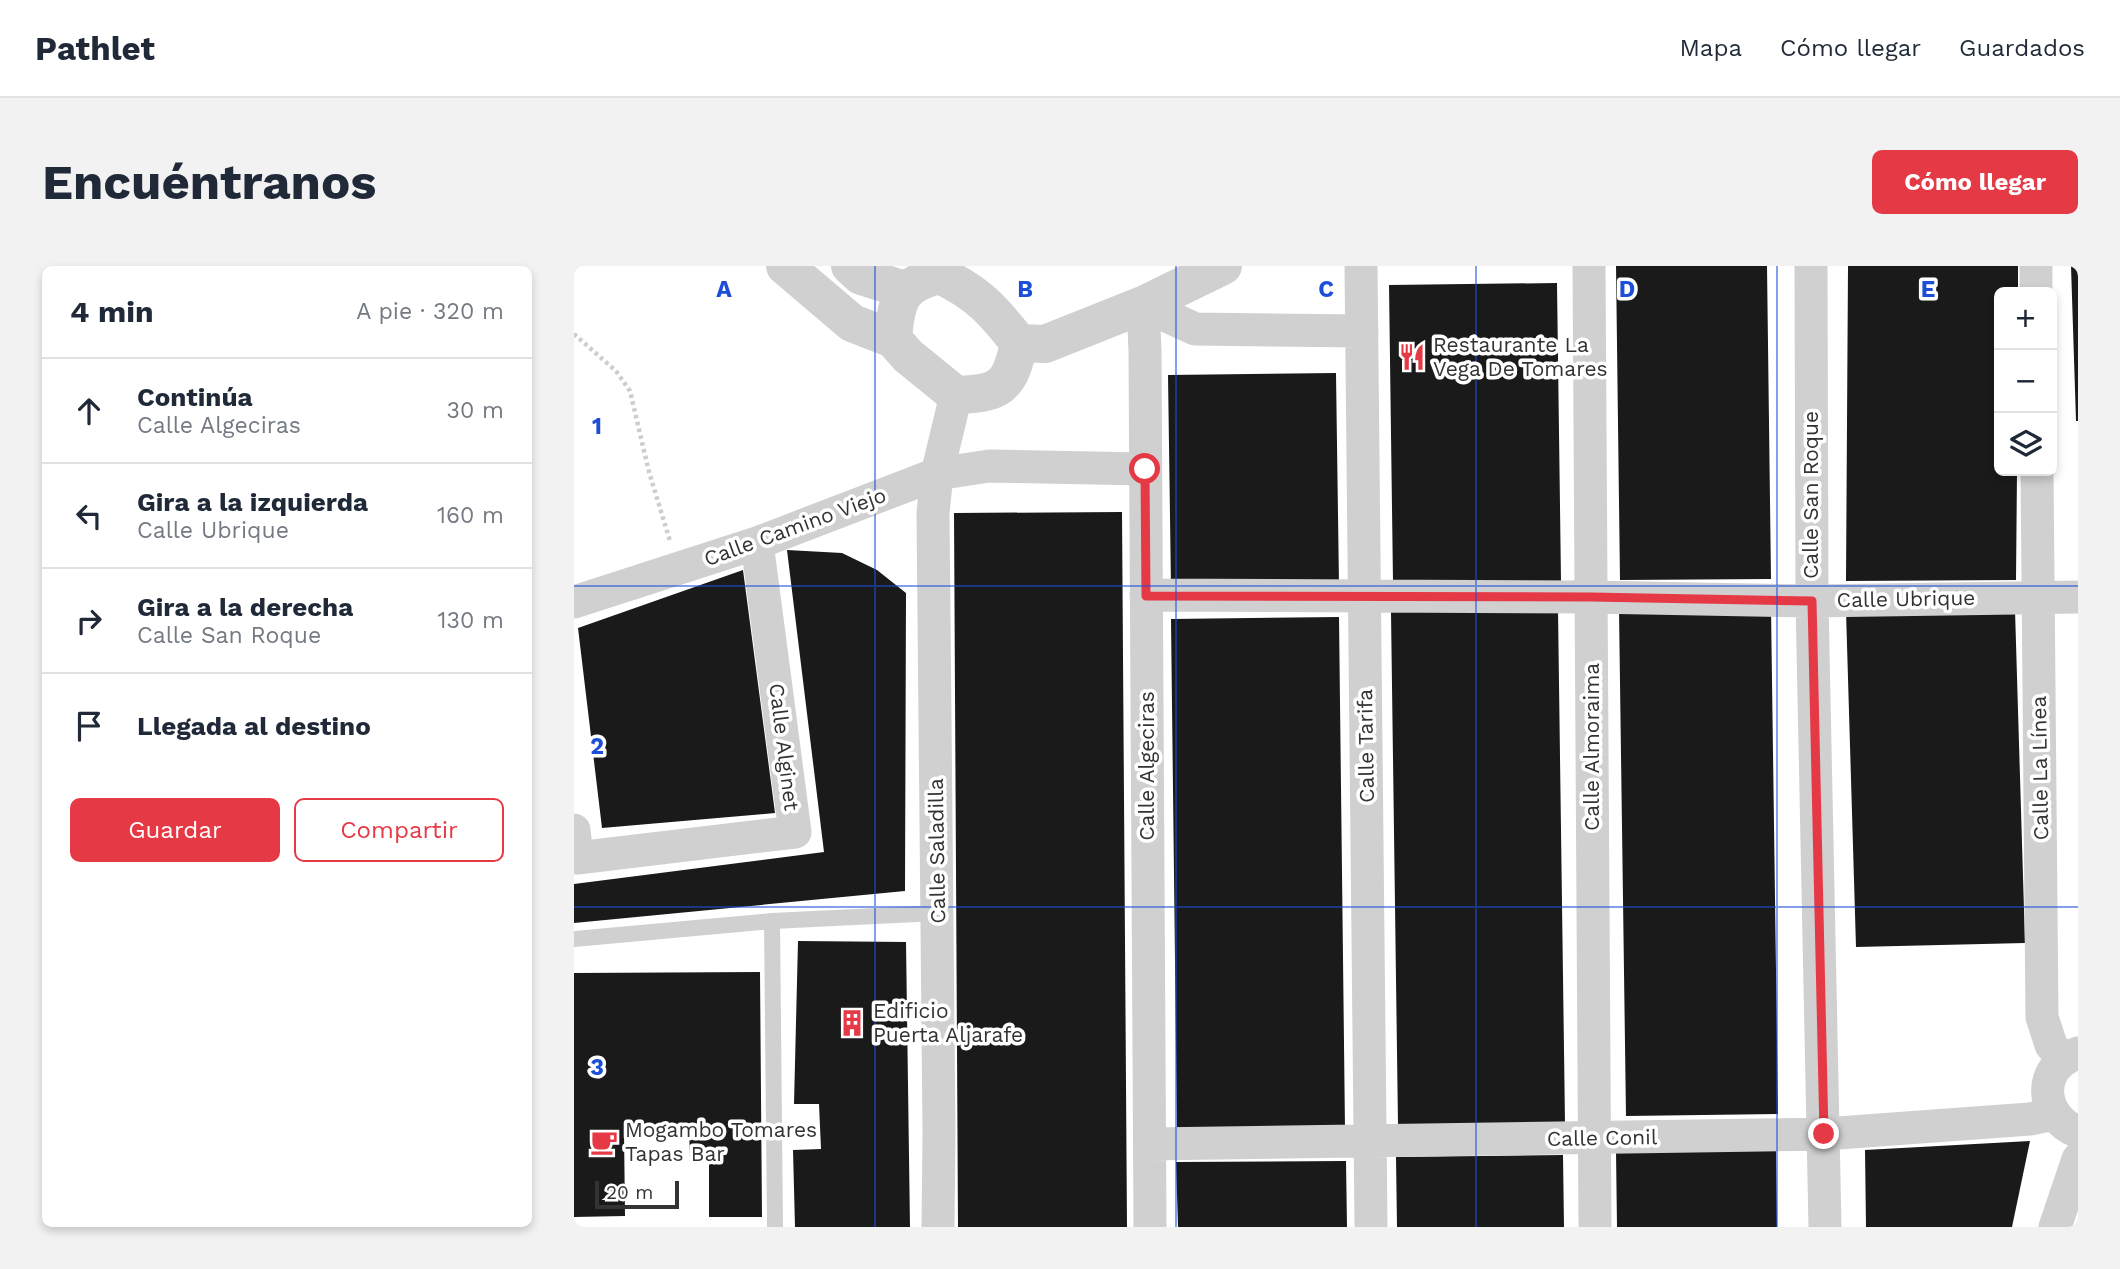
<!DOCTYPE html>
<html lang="es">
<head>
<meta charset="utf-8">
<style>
  body { margin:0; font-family:"Work Sans",sans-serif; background:#f2f2f3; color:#1f2937 }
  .controls { position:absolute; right:21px; top:21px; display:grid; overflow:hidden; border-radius:10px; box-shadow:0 4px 10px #0003 }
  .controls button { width:63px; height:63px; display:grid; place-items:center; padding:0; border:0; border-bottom:2px solid #e0e1e3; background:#fff; color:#1f2937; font:35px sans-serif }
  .scale { position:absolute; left:21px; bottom:18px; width:84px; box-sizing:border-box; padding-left:7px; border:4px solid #333; border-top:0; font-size:19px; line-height:24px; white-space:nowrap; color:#333; -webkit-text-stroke:5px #fff; paint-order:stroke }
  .stop { position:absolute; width:21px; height:21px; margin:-16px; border:5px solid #e63946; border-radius:50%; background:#fff }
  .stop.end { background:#e63946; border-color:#fff; box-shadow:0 2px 7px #0008 }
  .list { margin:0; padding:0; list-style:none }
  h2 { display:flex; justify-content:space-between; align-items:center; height:91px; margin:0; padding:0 28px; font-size:30px }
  h2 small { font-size:23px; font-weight:400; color:#747a83 }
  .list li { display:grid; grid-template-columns:46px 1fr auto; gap:21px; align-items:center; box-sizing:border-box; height:105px; padding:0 28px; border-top:2px solid #e0e1e3 }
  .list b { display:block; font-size:26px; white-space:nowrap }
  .list p { margin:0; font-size:23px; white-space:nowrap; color:#747a83 }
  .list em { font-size:23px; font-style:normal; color:#747a83 }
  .actions { display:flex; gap:14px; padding:21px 28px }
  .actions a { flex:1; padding:16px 0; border:2px solid #e63946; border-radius:10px; text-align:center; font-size:24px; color:#e63946 }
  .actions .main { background:#e63946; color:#fff }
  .icon { flex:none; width:38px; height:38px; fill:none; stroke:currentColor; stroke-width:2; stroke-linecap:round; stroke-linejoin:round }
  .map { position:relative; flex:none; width:1504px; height:961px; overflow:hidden; border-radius:10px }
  header { display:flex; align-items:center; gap:42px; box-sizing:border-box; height:98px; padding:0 35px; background:#fff; border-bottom:2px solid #e0e1e3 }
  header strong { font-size:33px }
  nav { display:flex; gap:38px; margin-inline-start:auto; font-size:24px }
  .intro { display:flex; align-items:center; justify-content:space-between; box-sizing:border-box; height:168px; padding:0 42px }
  h1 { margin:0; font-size:49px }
  .button { padding:18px 32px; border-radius:10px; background:#e63946; color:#fff; font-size:24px; font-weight:700 }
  main { display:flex; gap:42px; padding:0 42px }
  aside { flex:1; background:#fff; border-radius:10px; box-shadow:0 4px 10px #0003 }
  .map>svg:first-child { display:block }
  .building { fill:#1a1a1a }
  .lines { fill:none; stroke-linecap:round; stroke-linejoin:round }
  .path { stroke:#cdcdcd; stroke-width:4.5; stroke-dasharray:3.5 3.5; stroke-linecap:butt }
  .service { stroke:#d0d0d0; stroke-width:16 }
  .minor { stroke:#d0d0d0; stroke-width:33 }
  .tertiary { stroke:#d0d0d0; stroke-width:38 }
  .route { stroke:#e63946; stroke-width:9 }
  .grid { fill:none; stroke:#1d4ed8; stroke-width:2; stroke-opacity:0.55 }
  .labels { text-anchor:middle; stroke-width:7; stroke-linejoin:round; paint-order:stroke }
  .poi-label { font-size:21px; fill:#333; stroke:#fff; text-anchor:start }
  .street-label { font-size:21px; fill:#333; stroke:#fff }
  .grid-label { font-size:23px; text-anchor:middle; font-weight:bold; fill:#1d4ed8; stroke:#fff; stroke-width:7; stroke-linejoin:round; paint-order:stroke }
</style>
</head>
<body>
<header>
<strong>Pathlet</strong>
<nav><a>Mapa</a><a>Cómo llegar</a><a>Guardados</a></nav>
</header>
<div class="intro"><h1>Encuéntranos</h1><a class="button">Cómo llegar</a></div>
<main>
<aside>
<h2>4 min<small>A pie · 320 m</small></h2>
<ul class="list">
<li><svg class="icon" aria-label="ahead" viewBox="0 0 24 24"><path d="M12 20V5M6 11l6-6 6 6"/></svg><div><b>Continúa</b><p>Calle Algeciras</p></div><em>30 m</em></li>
<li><svg class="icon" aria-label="left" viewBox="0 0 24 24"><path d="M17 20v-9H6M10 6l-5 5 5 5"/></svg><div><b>Gira a la izquierda</b><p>Calle Ubrique</p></div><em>160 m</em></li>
<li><svg class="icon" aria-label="right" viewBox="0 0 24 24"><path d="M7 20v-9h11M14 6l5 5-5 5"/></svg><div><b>Gira a la derecha</b><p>Calle San Roque</p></div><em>130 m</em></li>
<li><svg class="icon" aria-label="arrive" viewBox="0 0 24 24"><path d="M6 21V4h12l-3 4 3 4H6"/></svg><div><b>Llegada al destino</b></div></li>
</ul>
<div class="actions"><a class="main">Guardar</a><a>Compartir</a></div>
</aside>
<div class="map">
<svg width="1504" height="961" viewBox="0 0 1504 961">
  <rect width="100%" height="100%" fill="#fff"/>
  <path class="building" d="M1042,0H1193L1197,313L1046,314Z
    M1274,0H1444V26H1425V205H1443L1442,314L1272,315Z
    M1497,0H1504V155H1502Z
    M983,17L987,315L819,316L815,19Z
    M762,107L765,319L597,321L594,109Z
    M548,246L553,961H384L380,247Z
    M213,284L268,287L303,304L332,327L331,625L0,657V618L250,586Z
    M169,304L201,547L28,562L4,362Z
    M1197,342L1204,848L1052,850L1045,344Z
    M984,344L991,857L824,859L817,346Z
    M1441,344L1451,677L1282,681L1272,345Z
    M765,351L771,863L603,865L597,353Z
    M224,675L332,676L336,961H221L219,884L247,883L245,838H220Z
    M186,706L188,951H135V893H116L115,863L50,864L51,950L0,951V707Z
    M1456,875L1438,961H1292L1291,884Z
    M1202,883L1203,961H1043L1042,885Z
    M989,889L990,961H823L822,891Z
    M772,895L773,961H604L602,896Z"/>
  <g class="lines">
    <path class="path" d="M0,68L42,105L56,125L75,206L96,275"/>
    <path class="service" d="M198,655L201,961
      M0,673L198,655L364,647"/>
    <path class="minor" d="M787,0L797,961
      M1015,0L1021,961
      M1237,0L1238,335L1251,961
      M1462,0V26
      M1463,205L1468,751L1477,779L1489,794
      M572,329L1017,331L1238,335L1504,331
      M0,336L183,277L363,208L382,129
      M0,564L3,592L221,566L183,277
      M1504,787C1462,800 1465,851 1504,866
      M576,878L1250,868L1456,853L1480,848
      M364,961L365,867L359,247L363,208L415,200L571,203
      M576,961L571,85L569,39L621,63L788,65
      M1481,961L1504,893"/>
    <path class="tertiary" d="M211,0L278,57L319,73
      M276,0L287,10L331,24
      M366,9C404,27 419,44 445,77C436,121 426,128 382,129L334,90L319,73C322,35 326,18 366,9Z
      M445,77L471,78L569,39L649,0"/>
  </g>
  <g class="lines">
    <path class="route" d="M571,203L572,330L1017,331L1238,335L1250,868"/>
  </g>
  <path class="grid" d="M301,0V961M602,0V961M902,0V961M1203,0V961M0,320H1504M0,641H1504"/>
  <defs>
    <symbol id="restaurant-bare" viewBox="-9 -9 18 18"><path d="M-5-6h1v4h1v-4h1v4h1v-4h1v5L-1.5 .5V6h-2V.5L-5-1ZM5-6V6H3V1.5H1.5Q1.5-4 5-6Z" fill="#e63946" stroke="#fff" stroke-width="2.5" paint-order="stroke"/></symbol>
    <symbol id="building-bare" viewBox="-9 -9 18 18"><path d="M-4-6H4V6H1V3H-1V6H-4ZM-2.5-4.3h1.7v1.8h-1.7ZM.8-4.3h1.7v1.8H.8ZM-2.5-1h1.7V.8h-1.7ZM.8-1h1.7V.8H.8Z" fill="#e63946" stroke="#fff" stroke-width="2.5" paint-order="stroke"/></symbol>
    <symbol id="cafe-bare" viewBox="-9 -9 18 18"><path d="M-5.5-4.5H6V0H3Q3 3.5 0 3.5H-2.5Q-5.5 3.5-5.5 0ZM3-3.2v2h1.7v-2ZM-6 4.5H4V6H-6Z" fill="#e63946" stroke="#fff" stroke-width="2.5" paint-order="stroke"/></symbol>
  </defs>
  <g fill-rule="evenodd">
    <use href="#restaurant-bare" x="819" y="72" width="38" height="38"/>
    <use href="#building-bare" x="259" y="738" width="38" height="38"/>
    <use href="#cafe-bare" x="11" y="857" width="38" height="38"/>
  </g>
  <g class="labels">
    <g class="poi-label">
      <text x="859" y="86">Restaurante La<tspan x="859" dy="24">Vega De Tomares</tspan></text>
      <text x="299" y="752">Edificio<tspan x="299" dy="24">Puerta Aljarafe</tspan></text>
      <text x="51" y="871">Mogambo Tomares<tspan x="51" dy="24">Tapas Bar</tspan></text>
    </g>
    <g class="street-label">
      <text transform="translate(1237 229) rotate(-90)" y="7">Calle San Roque</text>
      <text transform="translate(221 261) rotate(-20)" y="7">Calle Camino Viejo</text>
      <text transform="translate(1332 333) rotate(-1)" y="7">Calle Ubrique</text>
      <text transform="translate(792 480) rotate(-91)" y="7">Calle Tarifa</text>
      <text transform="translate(210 481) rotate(83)" y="7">Calle Alginet</text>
      <text transform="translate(1018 481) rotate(-90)" y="7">Calle Almoraima</text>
      <text transform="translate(573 500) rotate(-90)" y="7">Calle Algeciras</text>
      <text transform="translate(1466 502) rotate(-91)" y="7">Calle La Línea</text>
      <text transform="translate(363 585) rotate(-91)" y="7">Calle Saladilla</text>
      <text transform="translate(1028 872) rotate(-1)" y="7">Calle Conil</text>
    </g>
  </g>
  <g class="grid-label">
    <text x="150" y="31">A</text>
    <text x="451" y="31">B</text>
    <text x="752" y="31">C</text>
    <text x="1053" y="31">D</text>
    <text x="1354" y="31">E</text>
    <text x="23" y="168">1</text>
    <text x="23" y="488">2</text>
    <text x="23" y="809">3</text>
  </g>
</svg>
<div class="controls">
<button>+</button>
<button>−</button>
<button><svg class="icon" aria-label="layers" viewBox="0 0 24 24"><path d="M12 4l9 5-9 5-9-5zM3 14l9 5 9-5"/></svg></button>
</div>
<div class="scale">20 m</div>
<div class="stop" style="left:571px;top:203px"></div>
<div class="stop end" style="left:1250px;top:868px"></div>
</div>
</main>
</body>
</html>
